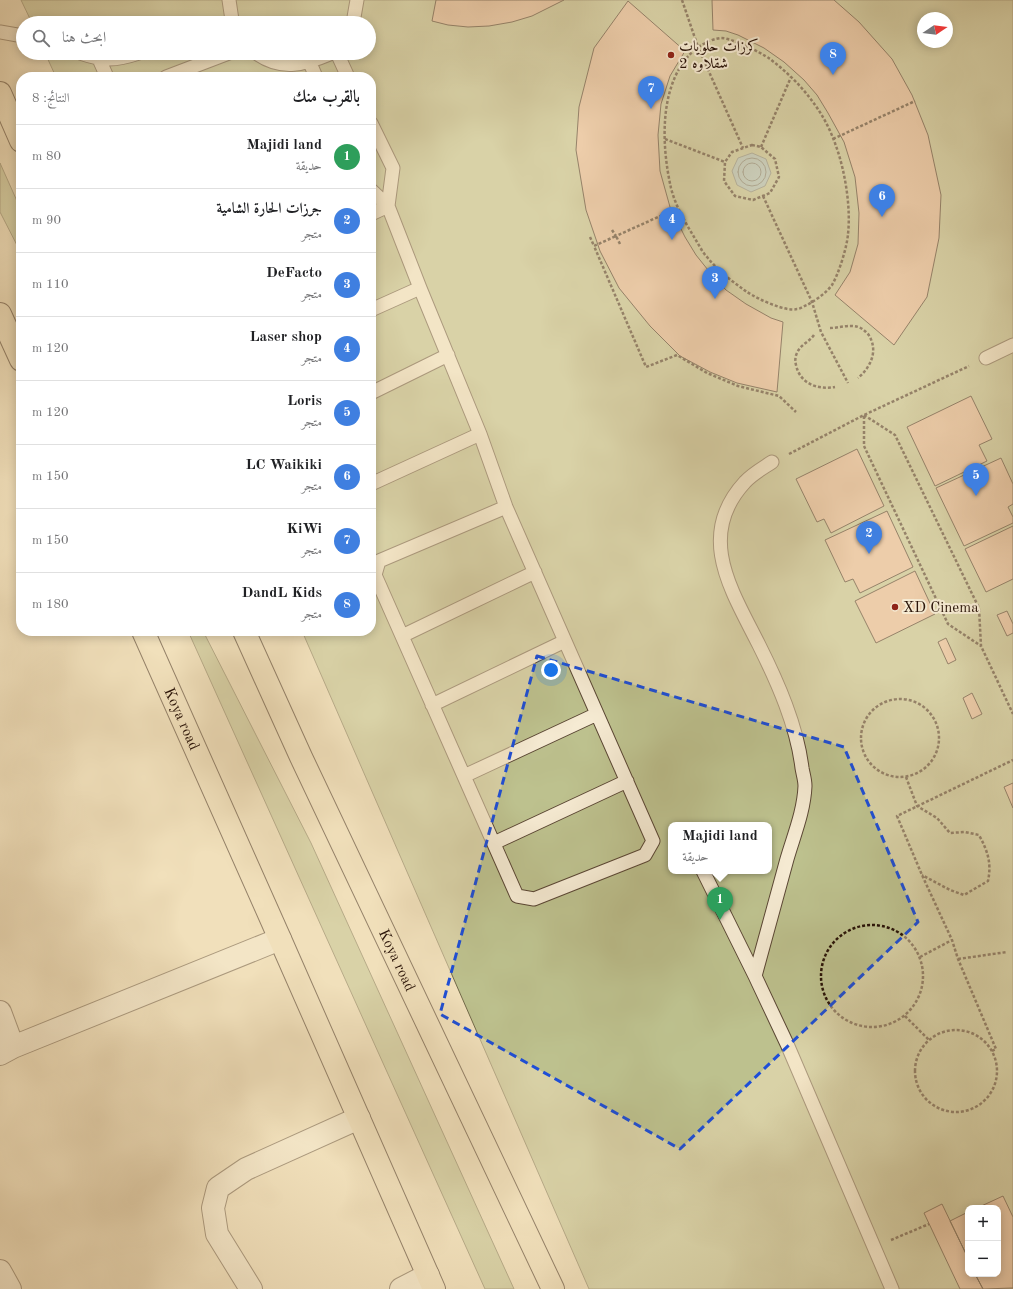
<!DOCTYPE html>
<html lang="ar">
<head>
<meta charset="utf-8">
<style>
  body { margin:0; font-family:"Old Standard TT",Amiri,serif; background:#f6f6f6; color:#202124; direction:rtl }
  .controls { position:absolute; right:12px; bottom:12px; display:grid; overflow:hidden; border-radius:8px; box-shadow:0 2px 10px #0003 }
  .controls button { width:36px; height:36px; display:grid; place-items:center; padding:0; border:0; border-bottom:1px solid #e0e0e0; background:#fff; color:#202124; font:20px sans-serif }
  .compass { position:absolute; left:917px; top:12px; width:36px; height:36px; border-radius:50%; background:#fff; box-shadow:0 2px 10px #0003; rotate:77deg }
  .you { position:absolute; left:551px; top:670px; width:14px; height:14px; margin:-10px; border:3px solid #fff; border-radius:50%; background:#1a73e8; box-shadow:0 0 0 6px #1a73e833 }
  .badge { display:grid; place-items:center; width:26px; height:26px; border-radius:50%; background:#8f2418; color:#fff; font-size:13px; font-weight:700 }
  .pin { position:absolute; translate:-50% -33px; filter:drop-shadow(0 1px 2px #0008) }
  .pin::after { content:''; position:absolute; top:21px; width:14px; height:12px; background:inherit; clip-path:polygon(0 0,100% 0,50% 100%) }
  .popup { position:absolute; left:668px; top:822px; width:104px; height:52px; box-sizing:border-box; display:grid; place-content:center; border-radius:8px; background:#fff; filter:drop-shadow(0 1px 3px #0005); font-size:13px; white-space:nowrap; color:#757577 }
  .popup b { font-size:15px; color:#202124 }
  .popup::after { content:''; position:absolute; left:50%; top:100%; margin-left:-8px; border:8px solid transparent; border-top-color:#fff }
  .list { margin:0; padding:0; list-style:none }
  h2 { display:flex; justify-content:space-between; align-items:center; height:52px; margin:0; padding:0 16px; font-size:17px }
  h2 small { font-size:13px; font-weight:400; color:#757577 }
  .list li { display:grid; grid-template-columns:26px 1fr auto; gap:12px; align-items:center; box-sizing:border-box; height:64px; padding:0 16px; border-top:1px solid #e0e0e0 }
  .list b { display:block; font-size:15px; white-space:nowrap }
  .list p { margin:0; font-size:13px; white-space:nowrap; color:#757577 }
  .list em { font-size:13px; font-style:normal; color:#757577 }
  .icon { flex:none; width:22px; height:22px; fill:none; stroke:currentColor; stroke-width:2; stroke-linecap:round; stroke-linejoin:round }
  .map { position:relative; flex:none; width:1013px; height:1289px; overflow:hidden; direction:ltr }
  .search { position:absolute; background:#fff; box-shadow:0 2px 10px #0003; left:16px; top:16px; width:360px; height:44px; display:flex; align-items:center; gap:10px; box-sizing:border-box; padding:0 14px; border-radius:22px; color:#757577; font-size:15px }
  .panel { position:absolute; background:#fff; box-shadow:0 2px 10px #0003; left:16px; top:72px; width:360px; height:564px; border-radius:16px; direction:rtl }
  .map>svg:first-child { display:block }
  .green { fill:#bdc18e; stroke:#726a4a; fill-rule:evenodd }
  .water { fill:#9fbbba; stroke:#6f7772 }
  .lines { fill:none; stroke-linecap:round; stroke-linejoin:round }
  .shore { stroke:#646660; stroke-width:1 }
  .building { fill:#e8b594; stroke:#281207 }
  .service-casing { stroke:#5a4634; stroke-width:15 }
  .minor-casing { stroke:#5a4634; stroke-width:24 }
  .trunk-casing { stroke:#281207; stroke-width:24 }
  .path { stroke:#281207; stroke-width:2.5; stroke-dasharray:3 2; stroke-linecap:butt }
  .service { stroke:#f6ebd3; stroke-width:13 }
  .minor { stroke:#f6ebd3; stroke-width:22 }
  .trunk { stroke:#f1e0bb; stroke-width:22 }
  .marked { fill:none; stroke:#1d4ed8; stroke-width:3; stroke-dasharray:8 5; stroke-linejoin:round }
  .poi-dot { fill:#8f2418; stroke:#f6ebd3; stroke-width:1.5 }
  .labels { text-anchor:middle; stroke-width:4; stroke-linejoin:round; paint-order:stroke }
  .poi-label { font-size:15px; fill:#281207; stroke:#f6ebd3; text-anchor:start }
  .street-label { font-size:15px; fill:#281207; stroke:#f6ebd3 }
</style>
</head>
<body>
<div class="map">
<svg width="1013" height="1289" viewBox="0 0 1013 1289">
  <rect width="100%" height="100%" fill="#f1e0bb"/>
  <filter id="stains"><feTurbulence type="fractalNoise" baseFrequency=".005" numOctaves="4"/><feColorMatrix values="0 0 0 0 .2 0 0 0 0 .09 0 0 0 0 .02 0 0 0 .5 -.17"/></filter>
  <radialGradient id="worn" r=".72"><stop offset=".6" stop-color="#630" stop-opacity="0"/><stop offset="1" stop-color="#630" stop-opacity=".3"/></radialGradient>
  <path class="green" d="M21,0H1013V1289H589L302,631H371V77H56L45,53H369V23H32ZM923,18H947V42H923ZM671,825H769V871H671ZM968,1208H998V1274H968Z
    M0,163L21,210V253L0,212Z
    M188,631H203L311,843L514,1289H485Z"/>
  <path class="water" d="M752,153L766,159L771,173L765,186L751,192L737,185L732,171L738,158Z"/>
  <g class="lines">
    <path class="shore" d="M738 172a14 14 0 1 1 28 0a14 14 0 1 1-28 0Z
      M743 172a9 9 0 1 1 18 0a9 9 0 1 1-18 0Z"/>
  </g>
  <path class="building" d="M436,0H564L532,16L512,22L489,26L468,27L448,25L432,21Z
    M712,0H834L859,22L892,59L912,95L928,135L941,195L939,238L927,297L894,345L835,295L850,272L858,244L859,213L855,177L844,142L828,113L817,95L804,80L784,62L764,48L738,35L726,31L713,30Z
    M628,1L685,51L670,76L661,104L658,135L660,171L670,207L685,237L696,255L708,270L726,290L746,304L771,318L783,322L777,392L737,383L710,372L680,356L650,326L619,288L600,251L586,210L576,150L579,107L594,48Z
    M971,396L992,439L979,445L987,461L935,486L907,427Z
    M857,449L884,506L831,533L824,519L817,522L796,479Z
    M1001,458L1013,484V504L1008,507L1013,517V523L964,546L936,488Z
    M887,511L913,567L860,593L853,579L845,582L825,540Z
    M1013,526V579L986,592L965,549Z
    M915,571L935,614L876,643L855,601Z
    M1007,611L1013,624V633L1007,636L997,615Z
    M946,638L956,660L948,664L938,642Z
    M972,693L982,714L972,719L963,698Z
    M1013,783V808L1004,787Z
    M1003,1196L1013,1217V1288L983,1289L975,1274H998V1208H977Z
    M942,1204L968,1258V1274H975L983,1289H960L924,1213Z
    M968,1212V1258L950,1221Z"/>
  <g class="lines">
    <defs>
      <path id="service" d="M229,0L232,20L233,23
        M353,23L357,0
        M0,32L23,36
        M80,53C103,61 115,61 139,53
        M256,53C282,72 306,64 332,53
        M337,53L348,77
        M99,59L107,77
        M310,63L316,77
        M166,77L229,53
        M371,123L393,168L388,206
        M371,190L388,206L420,288L480,434L506,507L653,841L645,855L534,899L517,896L375,575L379,561L506,507
        M371,214L388,206
        M371,310L420,288
        M986,358L1013,345
        M371,393L448,355
        M371,484L480,434
        M402,636L535,572
        M432,705L565,641
        M464,776L597,714
        M494,843L627,781
        M703,871L755,976L787,1044L892,1289
        M755,976C766,937 776,898 787,859C794,835 804,811 805,786C805,780 803,774 802,768C797,726 778,683 759,645C732,591 695,536 745,482C752,474 763,468 772,462"/>
      <path id="minor" d="M0,1012L13,1047
        M0,1054L13,1047L280,939
        M0,1271L10,1289
        M251,1289L217,1234L213,1208L218,1188L246,1169L359,1118
        M401,1289L428,1275"/>
      <g id="trunk">
        <path d="M0,93L21,141"/>
        <path d="M0,314L21,360"/>
        <path id="s1" d="M143,631L280,939L434,1289"/>
        <path id="s2" d="M244,631L301,757L553,1289"/>
      </g>
    </defs>
    <use href="#service" class="service-casing"/>
    <use href="#minor" class="minor-casing"/>
    <use href="#trunk" class="trunk-casing"/>
    <path class="path" d="M682,0L698,47C705,43 712,39 721,38C732,38 760,52 770,59C799,81 824,110 836,146C845,171 851,207 848,234C847,247 839,273 832,285C826,293 816,300 807,305C804,306 800,309 797,309C785,312 758,299 747,292C733,282 718,271 707,257C703,253 700,247 697,242C687,225 676,208 671,188C661,144 658,78 698,47L743,148
      M665,139L725,162
      M833,139L915,101
      M752,145L761,147L775,159L779,177L770,193L753,200L735,196L724,181L725,162L732,152Z
      M761,147L791,77
      M763,196L812,302L821,332L848,383
      M612,230L616,236L678,208
      M590,237L594,246
      M620,244L616,236L594,246L646,367L677,355L707,373L738,386L779,396L796,412
      M830,328C839,328 850,324 858,327C862,328 865,331 868,334C879,350 871,367 858,378
      M814,335C809,342 800,345 797,353C795,357 795,361 796,365C800,384 818,390 835,387
      M864,415L895,435L979,608L981,646L1013,714
      M864,416V446L948,624L981,646
      M789,454L864,415L969,366
      M861 738a39 39 0 1 1 78 0a39 39 0 1 1-78 0Z
      M906,777L917,806L937,818L950,833L965,832L979,835C987,850 992,862 988,881L964,895L950,890L922,875
      M821 976a51 51 0 1 1 102 0a51 51 0 1 1-102 0Z
      M920,957L952,940
      M958,959L1007,952
      M905,1016L929,1040
      M915 1071a41 41 0 1 1 82 0a41 41 0 1 1-82 0Z
      M992,1051L996,1049L958,959L952,940L922,875L897,816L1013,760
      M891,1240L929,1224"/>
    <use href="#service" class="service"/>
    <use href="#minor" class="minor"/>
    <use href="#trunk" class="trunk"/>
  </g>
  <path d="M0 0H1013V1289H0ZM537,656L844,747L918,922L680,1149L440,1014Z" fill="#f1e0bb" fill-opacity=".55" fill-rule="evenodd"/>
  <path class="marked" d="M537,656L844,747L918,922L680,1149L440,1014Z"/>
  <g class="poi-dot">
    <circle cx="671" cy="55" r="4"/>
    <circle cx="895" cy="607" r="4"/>
  </g>
  <g class="labels">
    <g class="poi-label">
      <text x="679" y="51">كرزات حلويات<tspan x="679" dy="17">شقلاوه 2</tspan></text>
      <text x="903" y="612">XD Cinema</text>
    </g>
    <g class="street-label">
      <text dy="5" stroke="none"><textPath href="#s1" startOffset="96">Koya road</textPath></text>
      <text dy="5" stroke="none"><textPath href="#s2" startOffset="363">Koya road</textPath></text>
    </g>
  </g>
  <rect width="100%" height="100%" filter="url(#stains)"/>
  <rect width="100%" height="100%" fill="url(#worn)"/>
</svg>
<div class="controls">
<button>+</button>
<button>−</button>
</div>
<svg class="compass" viewBox="-18 -18 36 36"><path d="M0-13l5 13h-10z" fill="#e53935"/><path d="M0 13l5-13h-10z" fill="#757577"/></svg>
<div class="you"></div>
<div class="pin badge" style="left:720px;top:920px;background:#2e9e5b">1</div>
<div class="popup"><b>Majidi land</b>حديقة</div>
<div class="pin badge" style="left:869px;top:554px;background:#3f7fe0">2</div>
<div class="pin badge" style="left:715px;top:299px;background:#3f7fe0">3</div>
<div class="pin badge" style="left:672px;top:240px;background:#3f7fe0">4</div>
<div class="pin badge" style="left:976px;top:496px;background:#3f7fe0">5</div>
<div class="pin badge" style="left:882px;top:217px;background:#3f7fe0">6</div>
<div class="pin badge" style="left:651px;top:109px;background:#3f7fe0">7</div>
<div class="pin badge" style="left:833px;top:75px;background:#3f7fe0">8</div>
<div class="search"><svg class="icon" aria-label="search" viewBox="0 0 24 24"><circle cx="10" cy="10" r="6"/><path d="M15 15l6 6"/></svg>ابحث هنا</div>
<section class="panel">
<h2>بالقرب منك<small>النتائج: 8</small></h2>
<ul class="list">
<li><span class="badge" style="background:#2e9e5b">1</span><div><b>Majidi land</b><p>حديقة</p></div><em>80 m</em></li>
<li><span class="badge" style="background:#3f7fe0">2</span><div><b>جرزات الحارة الشامية</b><p>متجر</p></div><em>90 m</em></li>
<li><span class="badge" style="background:#3f7fe0">3</span><div><b>DeFacto</b><p>متجر</p></div><em>110 m</em></li>
<li><span class="badge" style="background:#3f7fe0">4</span><div><b>Laser shop</b><p>متجر</p></div><em>120 m</em></li>
<li><span class="badge" style="background:#3f7fe0">5</span><div><b>Loris</b><p>متجر</p></div><em>120 m</em></li>
<li><span class="badge" style="background:#3f7fe0">6</span><div><b>LC Waikiki</b><p>متجر</p></div><em>150 m</em></li>
<li><span class="badge" style="background:#3f7fe0">7</span><div><b>KiWi</b><p>متجر</p></div><em>150 m</em></li>
<li><span class="badge" style="background:#3f7fe0">8</span><div><b>DandL Kids</b><p>متجر</p></div><em>180 m</em></li>
</ul>
</section>
</div>
</body>
</html>
